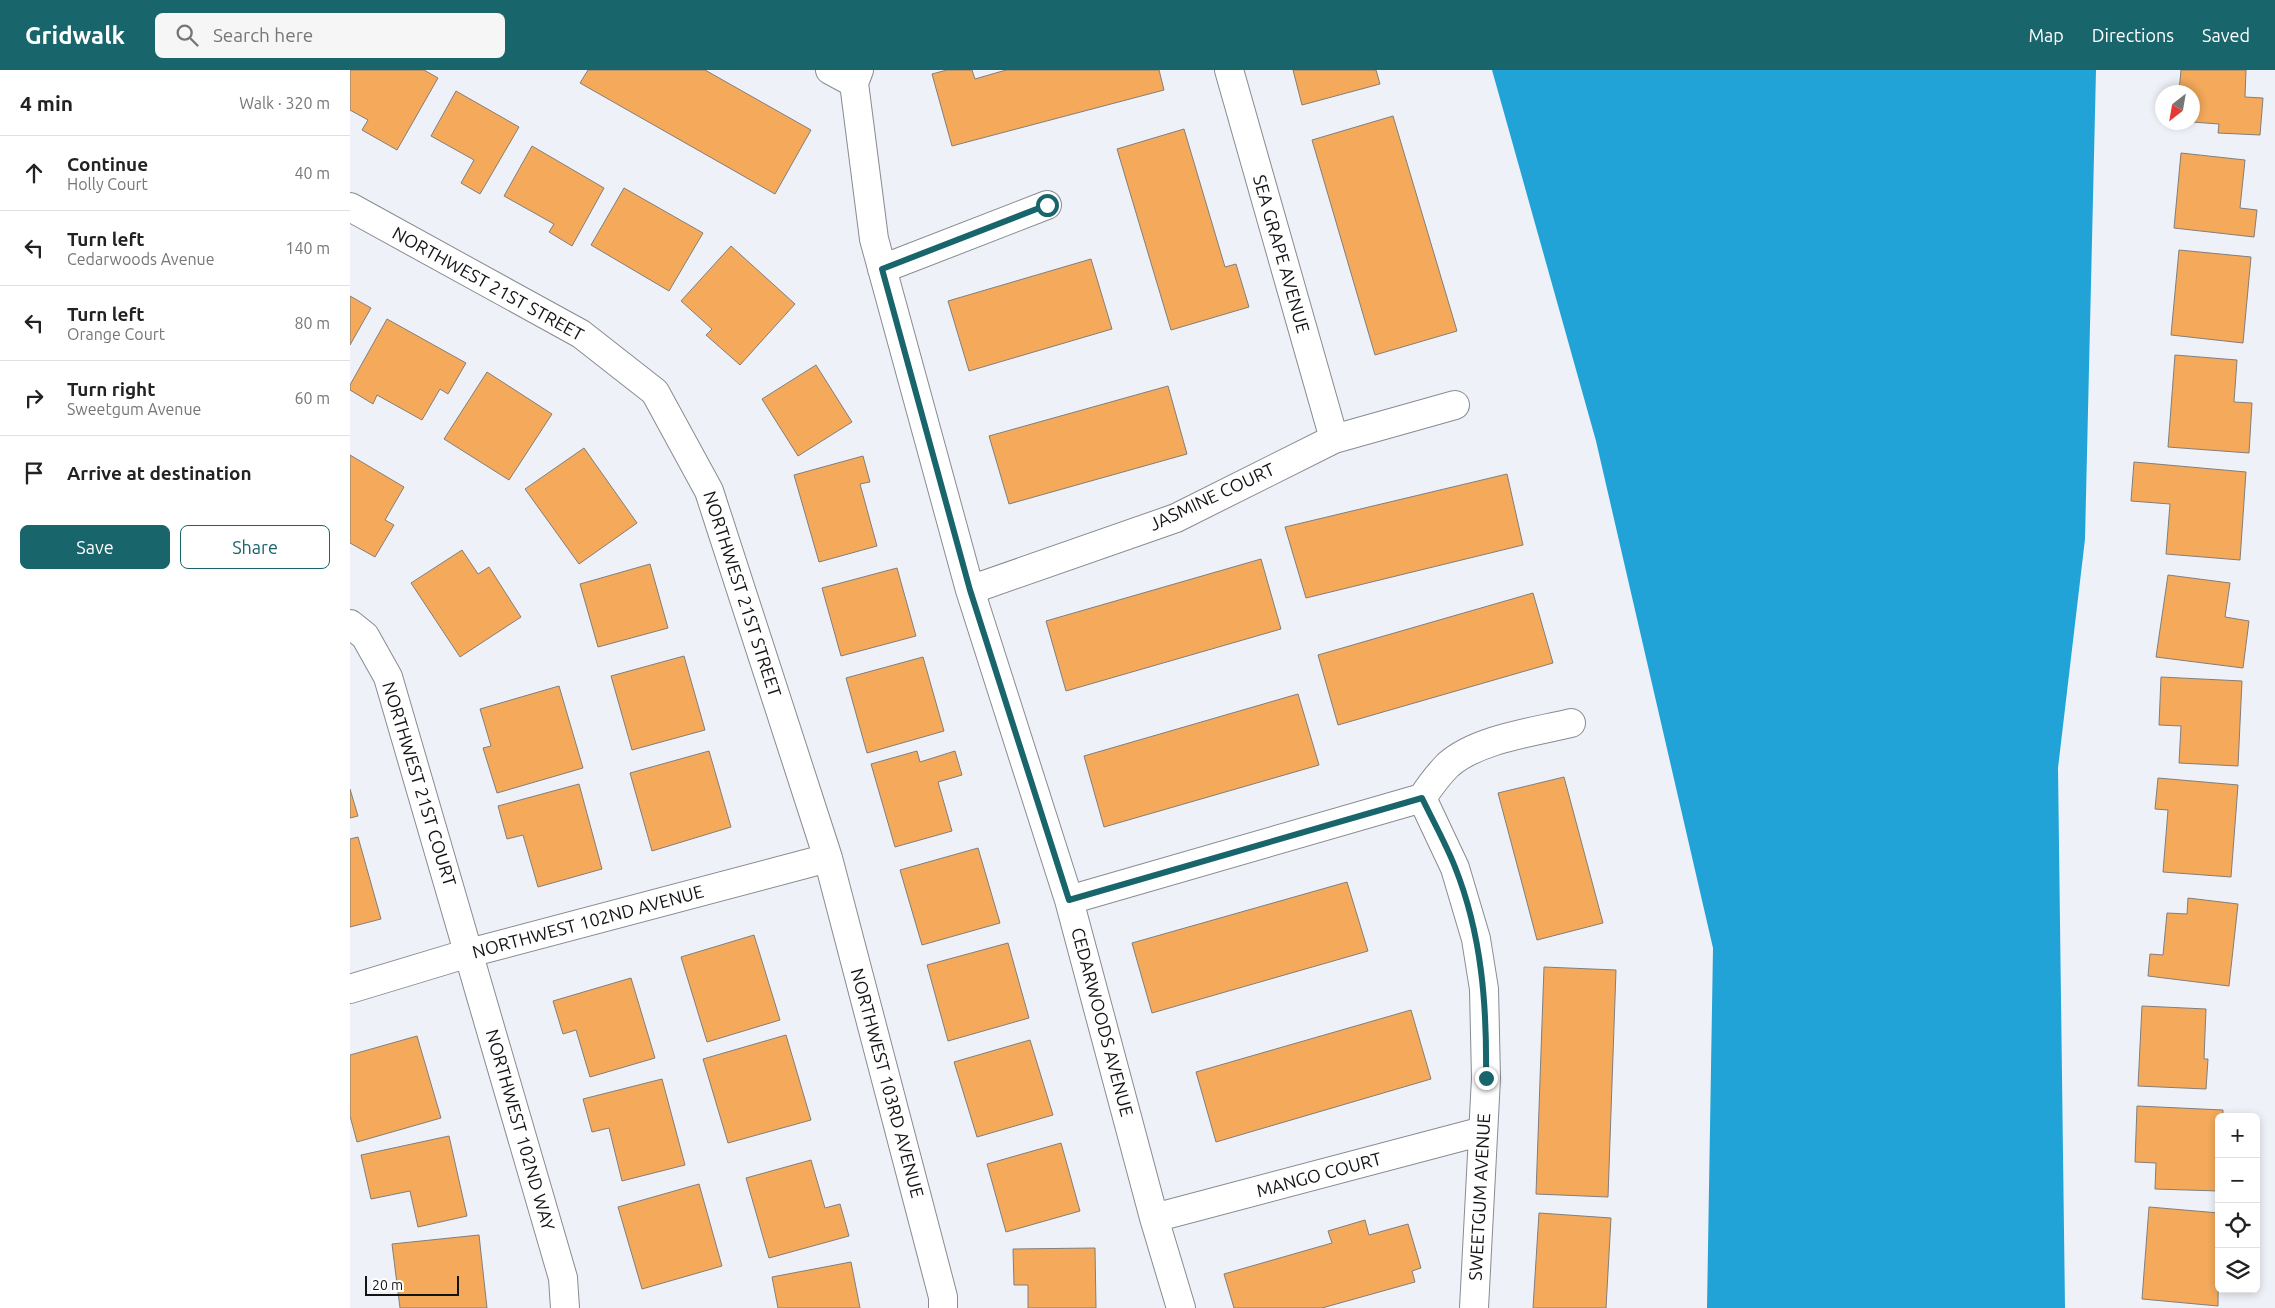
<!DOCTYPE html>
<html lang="en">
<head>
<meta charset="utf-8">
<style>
  body { margin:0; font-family:Ubuntu,sans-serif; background:#f6f6f6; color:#222 }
  .controls { position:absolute; right:15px; bottom:15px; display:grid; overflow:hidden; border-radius:8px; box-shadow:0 2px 8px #0003 }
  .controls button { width:45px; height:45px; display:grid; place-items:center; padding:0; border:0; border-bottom:1px solid #e0e0e0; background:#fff; color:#222; font:25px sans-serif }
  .compass { position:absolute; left:1805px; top:15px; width:45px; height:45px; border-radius:50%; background:#fff; box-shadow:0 2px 8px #0003; rotate:211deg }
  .scale { position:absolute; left:15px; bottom:12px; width:94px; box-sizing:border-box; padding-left:5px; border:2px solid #131416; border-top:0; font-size:14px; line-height:18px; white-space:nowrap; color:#131416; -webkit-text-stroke:4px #fff; paint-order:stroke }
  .stop { position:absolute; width:15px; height:15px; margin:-11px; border:4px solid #18656c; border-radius:50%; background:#fff }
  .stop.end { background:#18656c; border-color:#fff; box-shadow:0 1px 5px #0008 }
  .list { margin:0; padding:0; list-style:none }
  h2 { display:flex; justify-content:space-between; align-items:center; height:65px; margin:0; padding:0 20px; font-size:21px }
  h2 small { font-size:16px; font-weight:400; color:#767676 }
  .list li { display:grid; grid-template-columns:32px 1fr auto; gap:15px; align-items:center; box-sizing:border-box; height:75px; padding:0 20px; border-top:1px solid #e0e0e0 }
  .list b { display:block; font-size:19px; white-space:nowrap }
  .list p { margin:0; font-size:16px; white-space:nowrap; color:#767676 }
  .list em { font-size:16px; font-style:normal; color:#767676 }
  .actions { display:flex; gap:10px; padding:15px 20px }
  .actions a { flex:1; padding:11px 0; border:1px solid #18656c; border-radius:8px; text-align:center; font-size:18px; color:#18656c }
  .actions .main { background:#18656c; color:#fff }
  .icon { flex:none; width:28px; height:28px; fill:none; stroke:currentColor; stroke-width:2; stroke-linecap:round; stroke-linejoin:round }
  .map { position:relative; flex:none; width:1925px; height:1238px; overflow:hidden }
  header { display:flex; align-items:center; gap:30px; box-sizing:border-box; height:70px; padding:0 25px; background:#18656c; color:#fff }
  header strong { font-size:24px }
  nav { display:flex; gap:28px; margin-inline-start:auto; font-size:18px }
  .search { width:350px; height:45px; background:#f6f6f6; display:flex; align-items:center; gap:12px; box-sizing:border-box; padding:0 18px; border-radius:8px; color:#767676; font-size:19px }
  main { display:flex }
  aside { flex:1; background:#fff }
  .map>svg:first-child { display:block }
  .water { fill:#21a3d7 }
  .building { fill:#f4a95b; stroke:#837e7a }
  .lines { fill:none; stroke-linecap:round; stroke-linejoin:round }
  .minor-casing { stroke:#888b91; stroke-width:30 }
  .minor { stroke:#fff; stroke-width:28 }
  .route { stroke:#18656c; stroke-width:6 }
  .labels { text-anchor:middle; stroke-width:5; stroke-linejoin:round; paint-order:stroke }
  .street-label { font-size:18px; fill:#131416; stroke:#fff }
</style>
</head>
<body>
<header>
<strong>Gridwalk</strong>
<div class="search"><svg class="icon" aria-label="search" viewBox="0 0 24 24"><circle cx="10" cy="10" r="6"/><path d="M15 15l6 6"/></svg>Search here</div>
<nav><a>Map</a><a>Directions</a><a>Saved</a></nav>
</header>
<main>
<aside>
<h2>4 min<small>Walk · 320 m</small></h2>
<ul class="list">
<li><svg class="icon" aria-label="ahead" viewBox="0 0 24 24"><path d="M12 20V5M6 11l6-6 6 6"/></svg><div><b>Continue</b><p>Holly Court</p></div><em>40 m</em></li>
<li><svg class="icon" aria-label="left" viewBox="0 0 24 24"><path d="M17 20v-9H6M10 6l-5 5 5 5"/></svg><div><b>Turn left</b><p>Cedarwoods Avenue</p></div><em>140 m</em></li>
<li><svg class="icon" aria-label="left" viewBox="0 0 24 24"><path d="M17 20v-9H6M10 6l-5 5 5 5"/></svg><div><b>Turn left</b><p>Orange Court</p></div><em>80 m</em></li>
<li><svg class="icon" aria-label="right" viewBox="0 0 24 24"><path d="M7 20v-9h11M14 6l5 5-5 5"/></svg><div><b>Turn right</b><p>Sweetgum Avenue</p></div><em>60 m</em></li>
<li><svg class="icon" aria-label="arrive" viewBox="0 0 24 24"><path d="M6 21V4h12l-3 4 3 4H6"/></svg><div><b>Arrive at destination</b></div></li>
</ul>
<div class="actions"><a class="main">Save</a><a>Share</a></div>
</aside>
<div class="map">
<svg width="1925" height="1238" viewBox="0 0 1925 1238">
  <rect width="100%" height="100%" fill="#eef1f7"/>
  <path class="water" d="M1142,0H1746L1735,469L1708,698L1715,1238H1357L1363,878L1246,371Z"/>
  <path class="building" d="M0,0H74L88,8L47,80L12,60L18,50L0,40Z
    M238,0H355L461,60L425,124L230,13Z
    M597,0H622L625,9L656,0H809L814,20L602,76L582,4Z
    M943,0H1026L1030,14L952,35Z
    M1831,0H1896L1895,27L1913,28L1910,65L1868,63L1869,54L1842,52V22H1829Z
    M106,21L169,57L130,124L111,113L124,90L81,66Z
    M1043,46L1107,261L1025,285L962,70Z
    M834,59L875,197L886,194L899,237L821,260L767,79Z
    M182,76L254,118L222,176L199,162L204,154L154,126Z
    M1831,83L1895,90L1890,138L1907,140L1904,167L1824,158Z
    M274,118L353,163L319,221L241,175Z
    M381,176L445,234L390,295L356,265L362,259L331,231Z
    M1829,180L1901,187L1893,273L1821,265Z
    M741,189L762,259L619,301L598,231Z
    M0,226L21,238L0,275Z
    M37,249L116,293L98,324L90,319L72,350L27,325L23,334L0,320V315Z
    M1825,285L1887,290L1884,332L1902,333L1899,383L1818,377Z
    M466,295L502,352L448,386L412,329Z
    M137,302L202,344L159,410L94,369Z
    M818,316L837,384L659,434L639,366Z
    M234,378L287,453L229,494L175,419Z
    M0,385L54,417L35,450L44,455L25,487L0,473Z
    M513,386L520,412L510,414L527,476L469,492L444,405Z
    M1784,392L1896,402L1890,490L1816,484L1820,434L1781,431Z
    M1157,404L1173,475L956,528L935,457Z
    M112,480L128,504L139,497L171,547L110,587L61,513Z
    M911,489L931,559L716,621L696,551Z
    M300,494L318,558L248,577L230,514Z
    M547,498L566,566L491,586L472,518Z
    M1818,505L1880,513L1875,547L1899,551L1893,598L1806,587Z
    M1183,523L1203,593L988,655L968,585Z
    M334,586L355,660L282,680L261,606Z
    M573,587L594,661L517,683L496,608Z
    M1811,607L1892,611L1888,696L1829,693L1831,656L1809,655Z
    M209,616L233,698L147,723L133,678L141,676L130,639Z
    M948,624L969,695L754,757L734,686Z
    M359,681L381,757L302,781L280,703Z
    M567,681L570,692L605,681L612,705L588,712L602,761L545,777L521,694Z
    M1214,707L1253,853L1187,870L1148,723Z
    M1808,708L1888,715L1881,807L1813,802L1818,740L1805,739Z
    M229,714L252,799L188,817L173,765L157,769L148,736Z
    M0,719L8,746L0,748Z
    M8,767L31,849L0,857V769Z
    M628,778L650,853L572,875L550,800Z
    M997,812L1018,881L802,943L782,873Z
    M1838,828L1888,834L1879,916L1798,906L1800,884L1813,885L1817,843L1837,844Z
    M404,865L430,950L357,972L331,887Z
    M658,873L679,948L598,971L577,895Z
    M1194,897L1266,900L1258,1127L1186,1124Z
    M281,908L305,988L240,1007L226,960L213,964L203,931Z
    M1792,936L1856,939L1854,989H1858L1856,1019L1788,1016Z
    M1061,940L1081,1009L866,1072L846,1002Z
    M436,965L461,1050L378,1073L353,989Z
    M67,966L91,1048L7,1072L0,1046V985Z
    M680,970L703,1045L627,1067L604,992Z
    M312,1009L335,1095L272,1111L259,1058L242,1062L233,1029Z
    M1787,1036L1873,1040V1047H1869V1121L1805,1119L1806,1093L1785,1092Z
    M99,1066L117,1146L68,1157L60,1121L21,1129L11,1085Z
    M711,1073L730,1141L656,1162L637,1094Z
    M461,1090L475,1138L490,1134L499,1166L419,1188L396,1108Z
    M349,1114L372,1196L292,1219L268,1137Z
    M1799,1137L1869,1143L1868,1236L1792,1229Z
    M1189,1143L1261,1148L1256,1238H1183Z
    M1015,1150L1019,1165L1058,1154L1071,1198L1062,1201L1065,1212L972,1238H884L874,1204L982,1173L978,1161Z
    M129,1165L137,1238H50L42,1174Z
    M745,1178L746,1238H678V1215H664L663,1179Z
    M501,1192L510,1238H428L422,1207Z"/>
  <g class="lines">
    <defs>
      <path id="minor" d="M480,0L504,13
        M509,0L504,13L524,169L620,520L719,830L804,1148L831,1238
        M879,0L984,369
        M0,137L231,264L305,322L359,421L478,788L593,1227V1238
        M532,199L697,135
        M620,520L826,448L984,369L1105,335
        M0,554L15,566L38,607L213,1208L215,1238
        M1072,728L1105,798L1126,869L1134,919L1136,1008L1124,1238
        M719,830L1072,728C1080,716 1088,705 1098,695C1127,669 1184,662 1221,653
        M0,919L119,883L478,788
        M804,1148L1133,1061"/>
    </defs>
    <use href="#minor" class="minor-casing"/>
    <use href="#minor" class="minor"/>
  </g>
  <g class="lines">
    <path class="route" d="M697,135L532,199L620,520L719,830L1072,728C1083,751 1096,774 1105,797C1132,865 1137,936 1136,1008"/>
  </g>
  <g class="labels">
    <g class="street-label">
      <text transform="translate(931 184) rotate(74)" y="6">SEA GRAPE AVENUE</text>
      <text transform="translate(138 214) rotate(29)" y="6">NORTHWEST 21ST STREET</text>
      <text transform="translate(862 427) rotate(-25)" y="6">JASMINE COURT</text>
      <text transform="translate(392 524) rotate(72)" y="6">NORTHWEST 21ST STREET</text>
      <text transform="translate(69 714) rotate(73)" y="6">NORTHWEST 21ST COURT</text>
      <text transform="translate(238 852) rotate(-15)" y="6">NORTHWEST 102ND AVENUE</text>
      <text transform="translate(752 952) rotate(75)" y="6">CEDARWOODS AVENUE</text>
      <text transform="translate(537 1013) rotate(75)" y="6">NORTHWEST 103RD AVENUE</text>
      <text transform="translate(170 1060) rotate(74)" y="6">NORTHWEST 102ND WAY</text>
      <text transform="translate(969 1105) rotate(-15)" y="6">MANGO COURT</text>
      <text transform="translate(1130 1127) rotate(-87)" y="6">SWEETGUM AVENUE</text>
    </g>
  </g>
</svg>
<div class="controls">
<button>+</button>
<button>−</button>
<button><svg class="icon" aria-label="locate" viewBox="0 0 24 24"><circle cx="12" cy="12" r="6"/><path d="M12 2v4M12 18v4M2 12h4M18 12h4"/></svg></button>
<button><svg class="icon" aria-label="layers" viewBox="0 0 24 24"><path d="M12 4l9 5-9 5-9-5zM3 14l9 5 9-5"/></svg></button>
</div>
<svg class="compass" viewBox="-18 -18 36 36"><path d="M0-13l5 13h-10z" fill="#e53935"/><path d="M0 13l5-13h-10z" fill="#767676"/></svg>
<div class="scale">20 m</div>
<div class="stop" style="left:697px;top:135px"></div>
<div class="stop end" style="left:1136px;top:1008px"></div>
</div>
</main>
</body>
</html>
